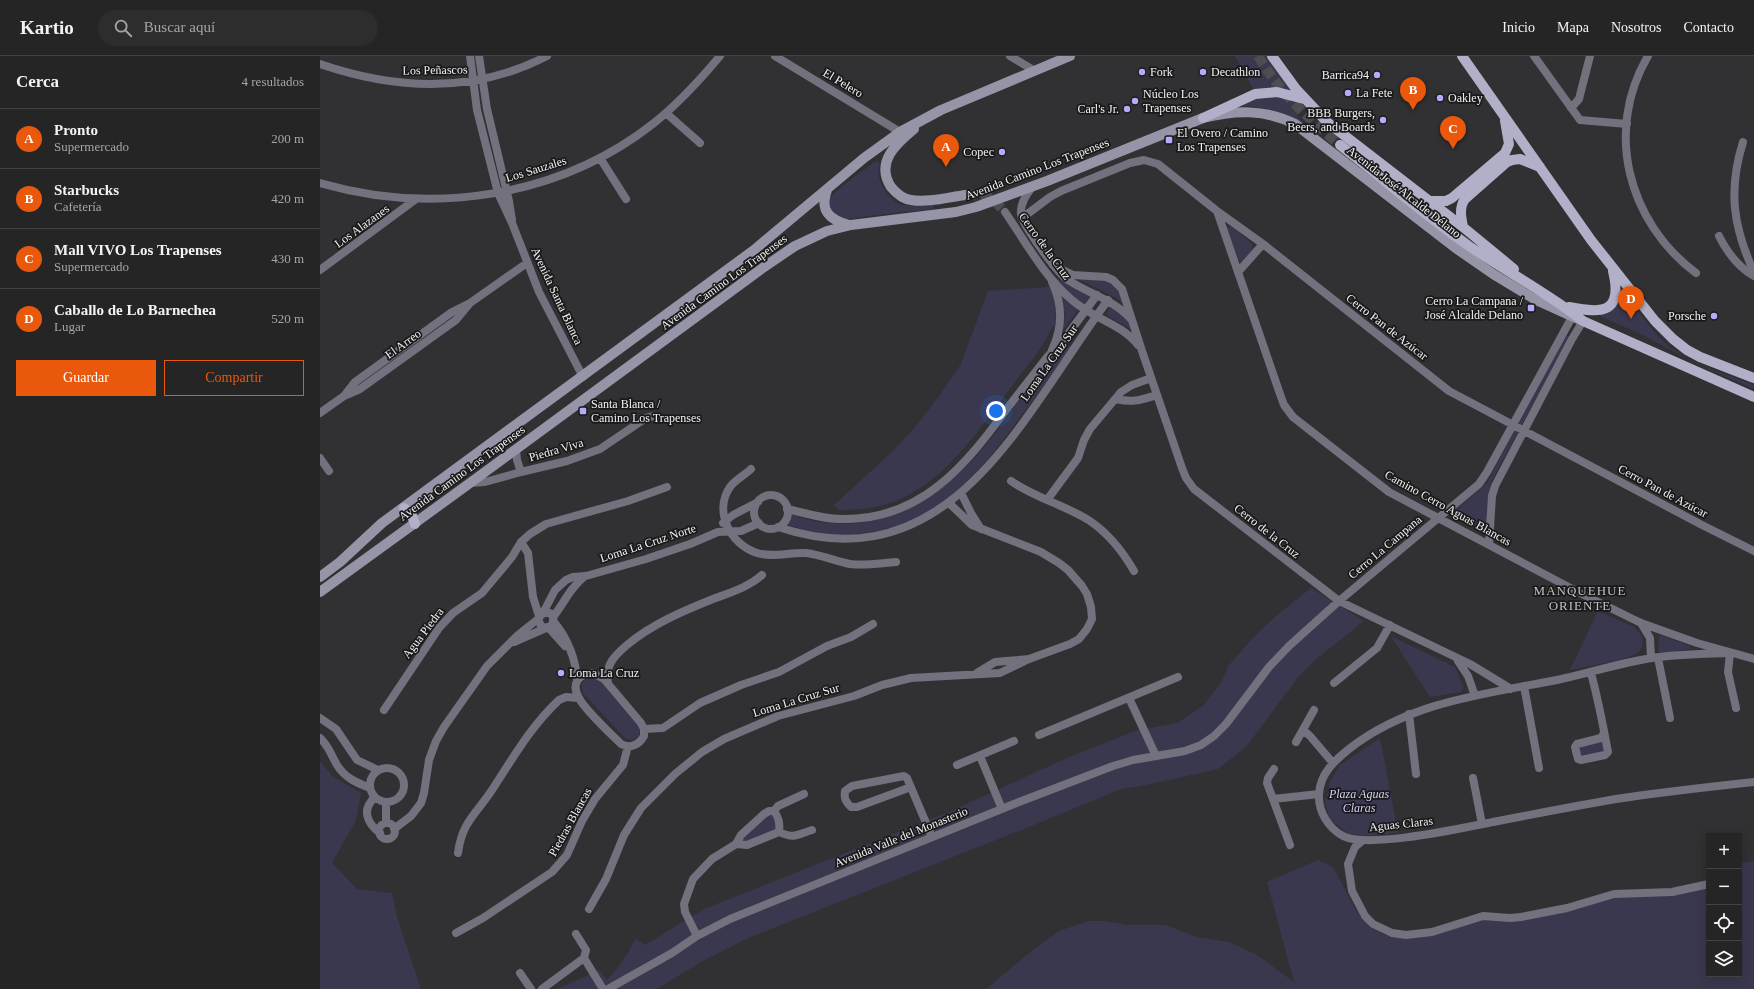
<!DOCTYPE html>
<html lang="es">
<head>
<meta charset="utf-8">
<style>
  body { margin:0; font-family:"Times New Roman",serif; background:#2d2d2e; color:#f1f3f6 }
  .controls { position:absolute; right:12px; bottom:12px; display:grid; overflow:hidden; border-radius:0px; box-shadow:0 2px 10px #0003 }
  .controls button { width:36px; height:36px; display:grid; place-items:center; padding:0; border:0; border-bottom:1px solid #424243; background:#252526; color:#f1f3f6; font:20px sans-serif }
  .you { position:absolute; left:676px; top:355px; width:14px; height:14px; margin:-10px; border:3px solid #fff; border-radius:50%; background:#1a73e8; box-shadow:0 0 0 6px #1a73e833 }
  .badge { display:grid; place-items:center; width:26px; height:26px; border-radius:50%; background:#ea580c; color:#fff; font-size:13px; font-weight:700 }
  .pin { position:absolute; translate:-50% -33px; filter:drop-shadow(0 1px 2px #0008) }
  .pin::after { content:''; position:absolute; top:21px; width:14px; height:12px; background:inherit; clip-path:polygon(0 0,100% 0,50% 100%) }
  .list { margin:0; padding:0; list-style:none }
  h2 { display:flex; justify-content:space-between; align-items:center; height:52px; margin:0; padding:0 16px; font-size:17px }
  h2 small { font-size:13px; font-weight:400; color:#a3a5a7 }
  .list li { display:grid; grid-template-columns:26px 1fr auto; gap:12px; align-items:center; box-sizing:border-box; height:60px; padding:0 16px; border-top:1px solid #424243 }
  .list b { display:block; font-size:15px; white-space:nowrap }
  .list p { margin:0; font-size:13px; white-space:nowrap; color:#a3a5a7 }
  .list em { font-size:13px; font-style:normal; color:#a3a5a7 }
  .actions { display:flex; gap:8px; padding:12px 16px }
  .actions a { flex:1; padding:9px 0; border:1px solid #ea580c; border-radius:0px; text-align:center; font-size:14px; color:#ea580c }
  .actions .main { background:#ea580c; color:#fff }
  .icon { flex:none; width:22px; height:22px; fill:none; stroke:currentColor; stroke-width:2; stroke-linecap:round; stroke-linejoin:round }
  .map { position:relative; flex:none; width:1434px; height:933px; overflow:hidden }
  header { display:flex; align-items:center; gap:24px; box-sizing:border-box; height:56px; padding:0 20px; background:#252526; border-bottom:1px solid #424243 }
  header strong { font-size:19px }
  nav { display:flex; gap:22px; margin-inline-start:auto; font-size:14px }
  .search { width:280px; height:36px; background:#2d2d2e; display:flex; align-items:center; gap:10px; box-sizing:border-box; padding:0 14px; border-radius:22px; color:#a3a5a7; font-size:15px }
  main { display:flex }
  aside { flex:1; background:#252526 }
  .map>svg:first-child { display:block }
  .green { fill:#3a384e }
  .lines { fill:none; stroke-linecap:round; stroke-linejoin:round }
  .secondary-tunnel { stroke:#4e4e50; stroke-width:10; stroke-dasharray:10 5; stroke-linecap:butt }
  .primary-tunnel { stroke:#4e4e50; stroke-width:10; stroke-dasharray:10 5; stroke-linecap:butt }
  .street { stroke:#72717d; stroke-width:8 }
  .secondary { stroke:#9695a8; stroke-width:10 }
  .primary { stroke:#b2b0c9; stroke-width:10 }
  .poi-dot { fill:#b4acf9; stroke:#19191a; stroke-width:1.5 }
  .labels { text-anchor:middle; stroke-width:3.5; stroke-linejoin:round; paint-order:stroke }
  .street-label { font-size:12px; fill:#f2f2f4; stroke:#19191a }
  .poi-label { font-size:12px; fill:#f2f2f4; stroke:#19191a; text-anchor:start }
  .park-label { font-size:12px; font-style:italic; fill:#d3d0fa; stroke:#19191a }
  .neighbourhood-label { font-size:13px; letter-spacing:1px; fill:#c0bfc3; stroke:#19191a }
</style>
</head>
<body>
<header>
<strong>Kartio</strong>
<div class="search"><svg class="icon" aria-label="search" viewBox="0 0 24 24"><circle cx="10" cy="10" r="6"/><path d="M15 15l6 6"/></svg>Buscar aquí</div>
<nav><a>Inicio</a><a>Mapa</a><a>Nosotros</a><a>Contacto</a></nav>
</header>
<main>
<aside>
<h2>Cerca<small>4 resultados</small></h2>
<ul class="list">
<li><span class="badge">A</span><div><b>Pronto</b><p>Supermercado</p></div><em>200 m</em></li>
<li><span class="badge">B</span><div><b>Starbucks</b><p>Cafetería</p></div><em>420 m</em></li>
<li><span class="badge">C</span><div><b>Mall VIVO Los Trapenses</b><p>Supermercado</p></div><em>430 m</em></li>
<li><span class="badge">D</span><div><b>Caballo de Lo Barnechea</b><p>Lugar</p></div><em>520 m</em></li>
</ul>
<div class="actions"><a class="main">Guardar</a><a>Compartir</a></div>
</aside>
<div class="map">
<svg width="1434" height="933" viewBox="0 0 1434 933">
  <rect width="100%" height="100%" fill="#313133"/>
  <path class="green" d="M915,0H947L972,35H935L930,28L926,18Z
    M951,39L977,45L986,52L977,60L986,69L985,71C965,59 948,51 924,50L921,48L923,46Z
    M556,105L560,107C557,115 559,124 563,131C567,138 572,144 580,148C596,154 629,145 646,143L614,147L613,153L539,161L517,166L506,145L526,127Z
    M911,170L932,188V194L921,206L919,205L907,172Z
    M731,216L738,223L770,239L771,241L765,249H763L749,237Z
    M756,222L793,226L803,237L807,252L798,243Z
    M731,231C737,243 736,258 735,271H732C722,294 706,311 691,331C662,371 624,426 576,445C558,452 538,454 519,454L514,449L572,396L596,370L620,339L641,308L668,235Z
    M1300,234C1316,250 1328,271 1345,287C1366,307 1407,318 1434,329V333L1377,308L1319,277L1280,260V258Z
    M741,236L759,253L743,274L745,259Z
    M791,250L809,266L814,275L786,259Z
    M1244,278L1249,281L1170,428L1166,477L1130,459L1167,427Z
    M746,289L751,290C735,317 715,341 696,367C656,421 616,468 544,477C537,478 530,479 523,479C505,479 487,474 470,470L468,467L470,461L473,459C555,488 628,441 676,376C692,355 706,333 723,313C730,304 739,297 746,289Z
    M991,532L1044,565L995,604L979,620L926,691L898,713L826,729L801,733L709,771L428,882L381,906L337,933H237L279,914L287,924C299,911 308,899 315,883L325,889L384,853L629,756L749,701L815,675L857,667L884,649L901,626L909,609L931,584L957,559Z
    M1278,555L1314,571C1322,578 1327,589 1317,597C1309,604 1263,611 1250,614Z
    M1341,579L1370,590L1371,593L1340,597L1338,594L1339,581Z
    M1073,581L1135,611L1144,632L1141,636L1110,641L1072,582Z
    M269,621H275L282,624L320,669L319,680L312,684L306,683L263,637L261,628Z
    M1060,682L1078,777L1045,780L1029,778L1010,764L1005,747L1010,726L1020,709Z
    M1282,685L1286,695L1261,702L1259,690Z
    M0,705L12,720L41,737L36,764L12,807L37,833L72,837L77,861L101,933H0Z
    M448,758L455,759L456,775L430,786H422V783Z
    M998,804L1013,811L1037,856L1050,871L1065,879L1083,882L1164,861L1194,864L1294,841L1389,829V918H1419V807L1434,805V933H666L714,893L739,875L769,865H785L808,869H846L876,881L909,886L937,899L974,926L947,826Z"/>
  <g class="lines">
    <path class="secondary-tunnel" d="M646,139C667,137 671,141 685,156"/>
    <path class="primary-tunnel" d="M938,0C960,37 988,62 1020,89"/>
    <path class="street" d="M150,0L157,54L178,137L192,167L219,236L263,321
      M159,0L167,53L189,145L192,164
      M455,0L580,76
      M690,0L715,15
      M1214,0L1260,64L1307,68
      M1328,0C1284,75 1308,166 1376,217
      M0,8C76,34 154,38 227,0
      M1251,52L1259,43L1270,0
      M346,57L380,87
      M1423,86C1408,134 1413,171 1434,216
      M280,102L306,143
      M0,127C114,160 240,141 334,67C359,47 380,24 400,0
      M713,130C707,138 700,147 701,158C702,169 738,218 748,224C769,238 793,243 811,263
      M897,155L960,338L964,349L973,361L1069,436L1258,536L1321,567L1377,587L1434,603
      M685,156C705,185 725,222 752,244C772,262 802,268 818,289
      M702,162L730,141L741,135L810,107L824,104L838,108L897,155L943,188L1129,335L1382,469L1434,495
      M1399,180C1407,196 1418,211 1434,220
      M733,209L753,219L786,221L793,224L802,233L822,295L862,412L866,422L874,433L1019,545L1150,608L1191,633
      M0,214L96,143
      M918,216L943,188
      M732,294C743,271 743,249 732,226
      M24,340L40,333L136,264L150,247
      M796,343C813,347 820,344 837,339
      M0,357L24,340L35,326L132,256L150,247L207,207
      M0,402L9,415
      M431,413C425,419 415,424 410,431C393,456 411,489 437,497C453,502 470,496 486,497C502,499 515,505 530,508C546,510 561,507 576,506
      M201,416L247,405L280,393L326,362L334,360L340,362
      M691,425C715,442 745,449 770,465C789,478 803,496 814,515
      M150,427L165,426L201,416L197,404L196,394
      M641,437L651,457L661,473
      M434 456a17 17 0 1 1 34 0a17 17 0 1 1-34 0Z
      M727,444L758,402L764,384L770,373L801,336L812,329L831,322
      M629,447L652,469L721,496L739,507L748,514L762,530L767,538L771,551L772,563L767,573L759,583L750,588L709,603L675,606L657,617
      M467,453C485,457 503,463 521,463C601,465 646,409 689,350C702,333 715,317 728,300L742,286L777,239
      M403,467L413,459L438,446
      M458,471C632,529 703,358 788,244
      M201,486L208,497L213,541L219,560
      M1169,488L1172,440L1175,430L1252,283L1263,265
      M223,557L235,534L246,524L253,521L266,520L326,503L370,488L398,476L421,475L439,467
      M233,561C245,546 249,533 265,520
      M233,565C247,581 256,603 257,624
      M1321,567L1330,582L1331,602
      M228,571L245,590
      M194,586L226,572
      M1410,597C1384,598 1358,598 1332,602C1300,607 1269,617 1237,624C1164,638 1089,646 1029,693C1014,705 1000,718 999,738C998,755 1008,772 1023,780C1048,793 1142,772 1173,766C1214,758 1255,750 1296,743C1342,736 1388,731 1434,726
      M1410,597L1408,616L1416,652
      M1338,602L1350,662
      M1138,605L1148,620L1155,640
      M273,617L284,623L321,667L324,673V680C319,689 310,693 301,688C292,679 264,653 259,642C251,628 258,618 273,617Z
      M1271,617C1278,643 1283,669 1288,696L1285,699L1261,704L1258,703L1255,691L1257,688L1281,682L1284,677
      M288,627C285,609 294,600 307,589C332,568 363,555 393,543C409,537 429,531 442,519
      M1014,627L1057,592L1070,569
      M1204,630L1219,712
      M809,642L836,700
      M64,654L119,572L133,557L162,537L192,501L201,486L210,478L226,468L308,445L347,431
      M1089,658L1096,718
      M0,662L16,673L37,704L58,714
      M324,673L343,672L380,647L421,629L459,616L507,590L531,581L553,568
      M983,674L990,680L1013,707
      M719,679L858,621
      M0,682C9,690 11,699 17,709C25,722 37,727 50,732
      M976,686L994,654
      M660,700L682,753
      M637,709L694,685
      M50 729a17 17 0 1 1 34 0a17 17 0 1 1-34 0Z
      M954,713L948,722L947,727L970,789
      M1153,722L1162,768
      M591,731L537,751H531C525,745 524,742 525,735L532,730L584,720L587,722L612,781
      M55,741C41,754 47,767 60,777
      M953,743L999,738
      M66,746V767
      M454,755L458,750L484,738
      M59 775a8 8 0 1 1 16 0a8 8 0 1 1-16 0Z
      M74,773L91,760L101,747L104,737L109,704L116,685L124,671L167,610L198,579L218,563L223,557H230C236,563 234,570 226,572L221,570L218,563
      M459,776C474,783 477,779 492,774
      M1042,785L1035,791L1028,808L1032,835L1045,860L1053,868L1072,877L1086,879L1112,876L1163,860L1190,862L1201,861L1247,852L1294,838L1352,836L1389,828
      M416,788L427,789L459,776C460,767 459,762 454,755
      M138,797C142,766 156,758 172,734C193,702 211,670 239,644L246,641L258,642
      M269,853L286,823L304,779L321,752L355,718L382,696L404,683L458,660L534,640L562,629L591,622L680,617L709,603
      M136,877L163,862L232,816L247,799L262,765L275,743L303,709L308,690
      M377,880L365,856L364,848L373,823L392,803L416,788L421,779L444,758L449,755H454
      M264,902L283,933
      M200,917L211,933
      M222,933L264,902L266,894L256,878
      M288,933L352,897L377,880L410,863L699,746L793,710L813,704L865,695L881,689L894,680L906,668L949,611L969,590L1019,545L1159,428L1167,416L1252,261"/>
    <path class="secondary" d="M594,73C576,88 555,106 571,131C576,137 583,143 591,144C608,147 629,141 646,139
      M507,134C499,155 510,164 529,169
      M0,521L20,506L62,467L434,194L544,102L580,76L621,54L750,0
      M0,536L150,427L444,211L475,190L507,175L531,169L636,156L656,151L727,125L883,62C915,54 945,53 975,68L1137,193L1173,218L1216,244L1258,263"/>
    <path class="primary" d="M952,0L976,33L1007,66L1143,171L1194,213
      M1142,0L1271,184L1335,265L1353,283L1367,294L1380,301L1434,322
      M883,62L935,38L957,36L984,43
      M1020,89C1063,123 1105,159 1149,190C1187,216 1228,237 1263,265L1434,341
      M1110,145H1126L1132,142L1185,97L1189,88L1185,65
      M1143,171C1141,161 1139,151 1145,143L1187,106L1192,104L1200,103L1220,111
      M1249,251C1283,258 1303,257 1293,215
      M84,452L91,457L95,468"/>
  </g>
  <g class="poi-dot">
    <circle cx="822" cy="16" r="4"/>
    <circle cx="883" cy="16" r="4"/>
    <circle cx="1057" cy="19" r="4"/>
    <circle cx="1028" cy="37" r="4"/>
    <circle cx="1120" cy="42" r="4"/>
    <circle cx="815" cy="45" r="4"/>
    <circle cx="807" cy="53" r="4"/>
    <circle cx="1063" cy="64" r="4"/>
    <rect x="845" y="80" width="8" height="8" rx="2"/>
    <circle cx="682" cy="96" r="4"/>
    <rect x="1207" y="248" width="8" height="8" rx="2"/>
    <circle cx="1394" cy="260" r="4"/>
    <rect x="259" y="351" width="8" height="8" rx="2"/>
    <circle cx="241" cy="617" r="4"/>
  </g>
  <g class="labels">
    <g class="street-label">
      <text transform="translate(115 14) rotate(-1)" y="4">Los Peñascos</text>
      <text transform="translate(523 27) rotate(31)" y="4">El Pelero</text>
      <text transform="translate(216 113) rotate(-17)" y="4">Los Sauzales</text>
      <text transform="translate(717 113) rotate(-21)" y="4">Avenida Camino Los Trapenses</text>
      <text transform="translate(1084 136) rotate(38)" y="4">Avenida José Alcalde Délano</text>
      <text transform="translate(42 170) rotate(-36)" y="4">Los Alazanes</text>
      <text transform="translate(725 190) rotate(54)" y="4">Cerro de la Cruz</text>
      <text transform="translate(404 226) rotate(-36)" y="4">Avenida Camino Los Trapenses</text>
      <text transform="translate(237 240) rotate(65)" y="4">Avenida Santa Blanca</text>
      <text transform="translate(1067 271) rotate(38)" y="4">Cerro Pan de Azúcar</text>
      <text transform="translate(83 288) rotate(-36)" y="4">El Arreo</text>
      <text transform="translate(729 307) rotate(-55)" y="4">Loma La Cruz Sur</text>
      <text transform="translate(236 394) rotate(-16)" y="4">Piedra Viva</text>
      <text transform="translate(142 417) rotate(-36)" y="4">Avenida Camino Los Trapenses</text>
      <text transform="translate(1343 435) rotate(28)" y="4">Cerro Pan de Azúcar</text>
      <text transform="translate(1128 452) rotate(29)" y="4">Camino Cerro Aguas Blancas</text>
      <text transform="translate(947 475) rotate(38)" y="4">Cerro de la Cruz</text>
      <text transform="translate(328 487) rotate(-18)" y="4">Loma La Cruz Norte</text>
      <text transform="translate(1065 491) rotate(-40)" y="4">Cerro La Campana</text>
      <text transform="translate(103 577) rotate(-53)" y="4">Agua Piedra</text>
      <text transform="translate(476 644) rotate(-17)" y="4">Loma La Cruz Sur</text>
      <text transform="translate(250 766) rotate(-61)" y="4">Piedras Blancas</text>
      <text transform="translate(1081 768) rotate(-6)" y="4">Aguas Claras</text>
      <text transform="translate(581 781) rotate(-22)" y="4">Avenida Valle del Monasterio</text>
    </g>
    <g class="poi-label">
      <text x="830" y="20">Fork</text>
      <text x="891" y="20">Decathlon</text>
      <text x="1049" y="23" text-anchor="end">Barrica94</text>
      <text x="1036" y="41">La Fete</text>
      <text x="823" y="42">Núcleo Los<tspan x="823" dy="14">Trapenses</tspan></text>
      <text x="1128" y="46">Oakley</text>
      <text x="799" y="57" text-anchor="end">Carl's Jr.</text>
      <text x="1055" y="61" text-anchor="end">BBB Burgers,<tspan x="1055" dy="14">Beers, and Boards</tspan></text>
      <text x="857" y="81">El Overo / Camino<tspan x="857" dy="14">Los Trapenses</tspan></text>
      <text x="674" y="100" text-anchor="end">Copec</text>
      <text x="1203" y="249" text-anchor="end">Cerro La Campana /<tspan x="1203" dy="14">José Alcalde Delano</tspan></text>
      <text x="1386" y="264" text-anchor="end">Porsche</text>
      <text x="271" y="352">Santa Blanca /<tspan x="271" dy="14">Camino Los Trapenses</tspan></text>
      <text x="249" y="621">Loma La Cruz</text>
    </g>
    <g class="park-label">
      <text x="1039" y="742">Plaza Aguas<tspan x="1039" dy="14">Claras</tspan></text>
    </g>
    <g class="neighbourhood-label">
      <text x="1260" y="539">MANQUEHUE<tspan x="1260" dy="15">ORIENTE</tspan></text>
    </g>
  </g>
</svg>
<div class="controls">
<button>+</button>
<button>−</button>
<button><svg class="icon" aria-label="locate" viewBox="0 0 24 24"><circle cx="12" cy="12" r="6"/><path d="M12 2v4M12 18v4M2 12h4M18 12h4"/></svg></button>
<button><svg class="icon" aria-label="layers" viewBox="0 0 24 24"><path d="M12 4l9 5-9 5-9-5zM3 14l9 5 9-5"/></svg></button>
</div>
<div class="you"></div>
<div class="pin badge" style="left:626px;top:111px">A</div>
<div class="pin badge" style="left:1093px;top:54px">B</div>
<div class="pin badge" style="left:1133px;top:93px">C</div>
<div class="pin badge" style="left:1311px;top:263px">D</div>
</div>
</main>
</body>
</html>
